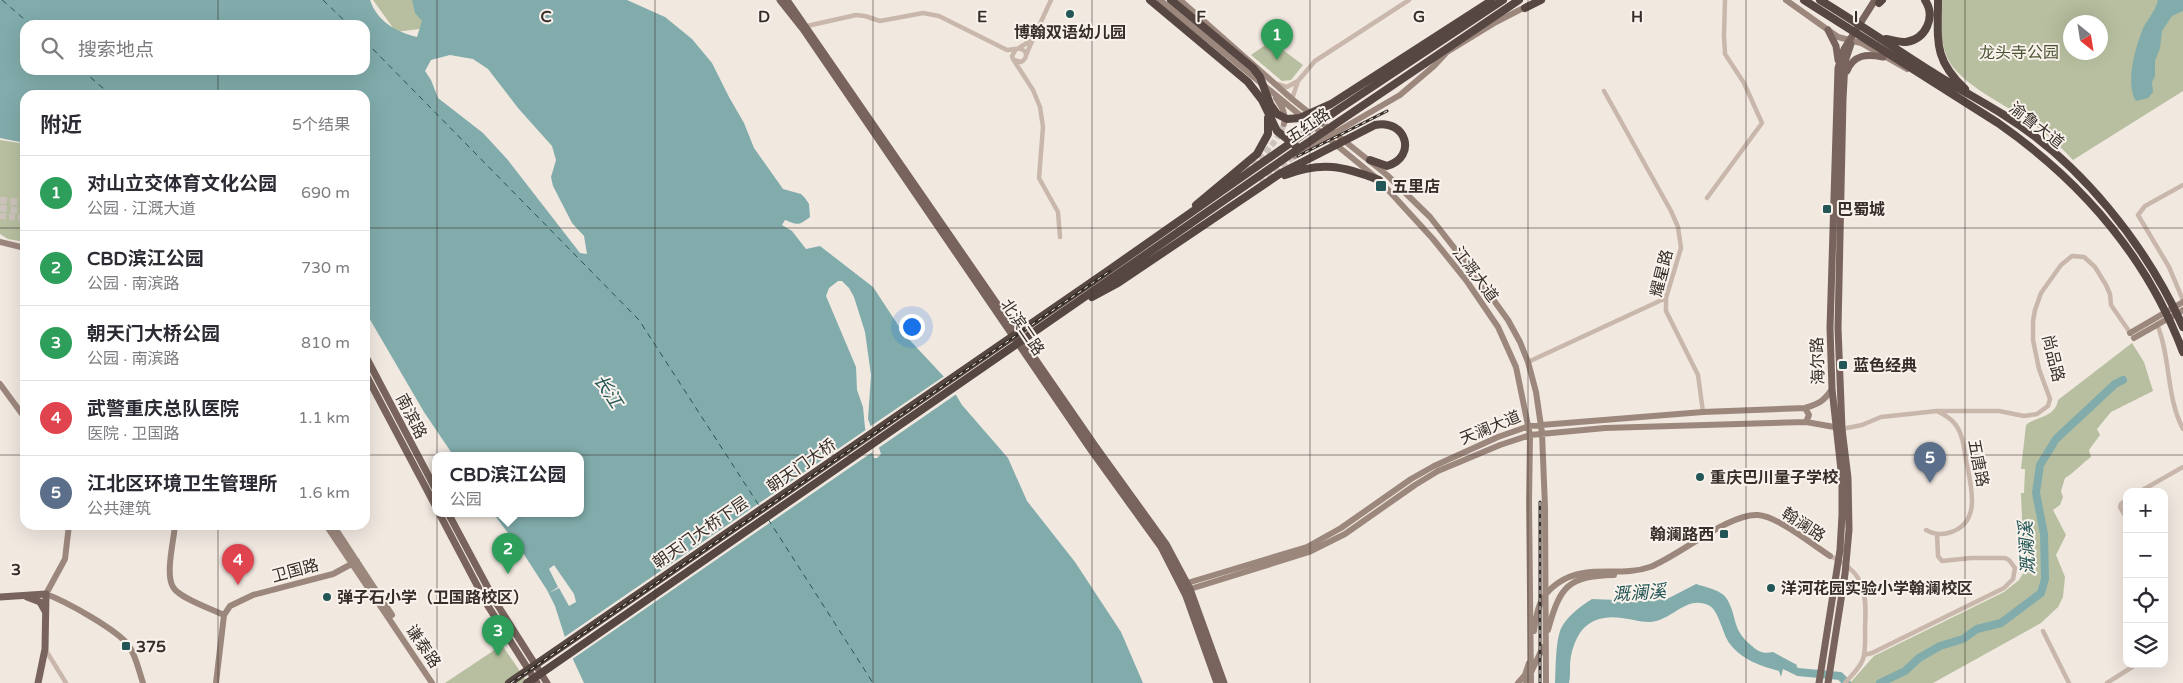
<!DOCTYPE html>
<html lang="zh">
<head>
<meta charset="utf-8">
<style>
  body { margin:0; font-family:"Varela Round","Noto Sans SC",sans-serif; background:#f7f7f7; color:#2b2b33 }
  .controls { position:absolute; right:15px; bottom:15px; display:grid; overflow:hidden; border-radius:10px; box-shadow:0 5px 20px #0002 }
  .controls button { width:45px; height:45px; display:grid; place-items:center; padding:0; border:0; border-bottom:1px solid #e1e1e2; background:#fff; color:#2b2b33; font:25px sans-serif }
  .compass { position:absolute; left:2063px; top:15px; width:45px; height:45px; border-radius:50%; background:#fff; box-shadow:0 5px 20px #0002; rotate:150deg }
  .you { position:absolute; left:911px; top:326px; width:18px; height:18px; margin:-12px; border:4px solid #fff; border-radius:50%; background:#1a73e8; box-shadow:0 0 0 8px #1a73e833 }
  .badge { display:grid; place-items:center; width:32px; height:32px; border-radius:50%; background:#235656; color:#fff; font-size:16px; font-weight:700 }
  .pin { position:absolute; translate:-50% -41px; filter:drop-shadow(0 1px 2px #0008) }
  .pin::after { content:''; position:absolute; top:26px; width:18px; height:15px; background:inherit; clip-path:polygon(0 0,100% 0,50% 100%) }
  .popup { position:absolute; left:432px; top:452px; width:152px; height:65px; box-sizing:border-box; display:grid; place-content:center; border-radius:10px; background:#fff; filter:drop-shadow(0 1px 4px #0005); font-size:16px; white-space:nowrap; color:#7c7c81 }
  .popup b { font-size:19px; color:#2b2b33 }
  .popup::after { content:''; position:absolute; left:50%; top:100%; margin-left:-10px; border:10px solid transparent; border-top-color:#fff }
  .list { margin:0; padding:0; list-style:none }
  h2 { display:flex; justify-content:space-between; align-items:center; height:65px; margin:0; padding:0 20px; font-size:21px }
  h2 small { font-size:16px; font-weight:400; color:#7c7c81 }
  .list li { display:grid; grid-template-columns:32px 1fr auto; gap:15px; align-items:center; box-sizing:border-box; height:75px; padding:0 20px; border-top:1px solid #e1e1e2 }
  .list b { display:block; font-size:19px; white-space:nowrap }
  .list p { margin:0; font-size:16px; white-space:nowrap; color:#7c7c81 }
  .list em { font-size:16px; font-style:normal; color:#7c7c81 }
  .icon { flex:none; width:28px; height:28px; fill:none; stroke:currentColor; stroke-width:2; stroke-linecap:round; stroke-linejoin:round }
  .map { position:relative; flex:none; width:2183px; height:683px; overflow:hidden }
  .search { position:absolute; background:#fff; box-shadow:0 5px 20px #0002; left:20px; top:20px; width:350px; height:55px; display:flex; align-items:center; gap:12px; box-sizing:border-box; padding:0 18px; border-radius:15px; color:#7c7c81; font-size:19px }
  .panel { position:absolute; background:#fff; box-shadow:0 5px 20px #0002; left:20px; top:90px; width:350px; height:440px; border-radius:15px }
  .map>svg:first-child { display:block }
  .green { fill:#b7bfa0; fill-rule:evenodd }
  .water { fill:#81acab; fill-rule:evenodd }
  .pier { fill:#f1e8e0 }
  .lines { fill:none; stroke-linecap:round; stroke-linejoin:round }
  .river { stroke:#81acab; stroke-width:8 }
  .ferry { stroke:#235656; stroke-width:1; stroke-dasharray:6 5; stroke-linecap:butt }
  .secondary-tunnel { stroke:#ccc3bc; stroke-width:6; stroke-dasharray:6 3; stroke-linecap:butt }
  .primary-tunnel { stroke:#ccc3bc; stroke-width:7; stroke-dasharray:7 3.5; stroke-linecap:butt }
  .street { stroke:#c9b7ac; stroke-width:4.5 }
  .secondary { stroke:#9c877d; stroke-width:6 }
  .primary { stroke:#78645d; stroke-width:7 }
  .highway { stroke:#574742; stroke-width:8 }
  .rail-casing { stroke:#372e2a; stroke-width:3 }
  .rail { stroke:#f9f2ec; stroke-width:1; stroke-dasharray:4; stroke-linecap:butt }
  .grid { fill:none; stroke:#372e2a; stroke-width:1; stroke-opacity:0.55 }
  .poi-dot { fill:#235656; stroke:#f9f2ec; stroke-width:2 }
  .labels { text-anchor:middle; stroke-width:4; stroke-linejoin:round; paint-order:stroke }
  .poi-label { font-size:16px; font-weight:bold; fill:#372e2a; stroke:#f9f2ec; text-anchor:start }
  .park-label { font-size:16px; fill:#495430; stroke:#f9f2ec }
  .street-label { font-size:16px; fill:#372e2a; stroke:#f9f2ec }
  .water-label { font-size:18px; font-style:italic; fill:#235656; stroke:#f9f2ec }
  .grid-label { font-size:16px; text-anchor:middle; font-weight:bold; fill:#372e2a; stroke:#f9f2ec; stroke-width:4; stroke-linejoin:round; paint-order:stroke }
</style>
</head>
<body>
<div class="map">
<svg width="2183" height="683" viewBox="0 0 2183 683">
  <rect width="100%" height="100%" fill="#f1e8e0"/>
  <path class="green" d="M373,0H420L427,28L396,32Z
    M1942,0H2183V91L2073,160C2061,147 2048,135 2033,124C2009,106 1958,84 1947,57C1939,39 1942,18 1942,0ZM2070,22H2100V52H2070Z
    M1271,41L1303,65L1291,80L1282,81L1251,55Z
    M0,140L25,144V242L8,239L0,234Z
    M2132,343L2144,362L2153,391L2111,412L2097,429L2100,435L2089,450L2091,457C2081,464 2075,472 2065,478L2061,491L2063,497L2060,505L2053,510L2066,535L2056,555L2065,577L2063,597L2058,607L2041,623L1933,683H1850L1874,656L2004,592L2019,580L2024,572L2021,493H2024L2025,469H2021L2026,425C2037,416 2055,418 2058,400Z
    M502,645L528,683H445Z"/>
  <path class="water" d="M0,0H370C377,21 396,32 417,37L422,21L415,13L412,0H627L665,17L692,39L712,63L729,97L744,123L754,148L783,189L801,194L805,198L809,204L810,217C798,226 798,225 785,220L782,225L792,231L806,249L820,246L873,287L904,334L947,380L962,405L1008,458L1027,501L1075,562L1121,632L1143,683H584L570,653L555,606L547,590L525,556L493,513H580V455H453L424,412L365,311V95H25V143L0,138ZM25,25H365V70H25ZM450,55L473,59L488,69L518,108L552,146L556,160L551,177L553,186L572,223L584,236L587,254L580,253L507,159L483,133L438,98L431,80L425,71L431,60ZM838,281H842L849,288L854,297L865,332L871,375L868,419L880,451L881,454L877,458H874L865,428L863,407L857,390L856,367L826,296L829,288Z
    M2158,0H2183V11L2172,16L2162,31L2160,48L2155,61V76L2152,82L2153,92L2148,98L2136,101C2125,84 2135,49 2142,31C2146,20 2155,13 2158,0Z
    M1696,584C1705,587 1722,590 1727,599C1738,618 1731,629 1752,646C1758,652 1764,654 1773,652L1797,665L1794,673L1783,669L1781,677L1779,671C1761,666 1742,660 1730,644C1722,634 1719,609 1708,605C1688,596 1675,616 1656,621C1646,624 1632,619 1622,618C1592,614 1577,628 1571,656C1569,665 1571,674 1569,683H1555C1556,669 1555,636 1563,625C1569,615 1582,605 1592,599L1640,601L1642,600L1667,599Z"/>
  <path class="pier" d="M946,375L958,393L877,449L868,428Z
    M867,429L874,451L571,660L563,638Z
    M554,565L574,594L576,602L569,606L559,588L549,593L558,587L549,569Z"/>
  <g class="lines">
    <path class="river" d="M1786,666L1798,672L1840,676L1847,683
      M1880,683L1905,671L1919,658L1940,646L1963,639L1977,629L2001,623L2041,593L2045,579L2044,534L2036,493L2040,465L2056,439L2115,384L2123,380"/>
    <path class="ferry" d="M2,0L31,25
      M323,0L349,25
      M365,41L639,320L760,507
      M82,70L111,95
      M768,519L873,683"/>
    <path class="secondary-tunnel" d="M1246,171C1261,158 1277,143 1284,124
      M1259,181L1295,156
      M0,216L25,218"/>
    <path class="primary-tunnel" d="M0,200L25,203
      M0,208L25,212"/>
    <path class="street" d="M807,26L856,15L865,16L880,21L923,13L939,16L1007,50L1015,49
      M1033,39L1051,0
      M1019,48L1033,39L1026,55
      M1014,60L1021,62C1030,57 1026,47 1016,49L1012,56L1013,59L1033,90L1040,107L1043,127L1039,178L1058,212L1060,237
      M1298,81L1315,61L1409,0
      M1277,84L1287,87L1298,81L1292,99
      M1604,91L1671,211L1678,227L1681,248L1666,298V311L1698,375L1703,412
      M2183,185L2145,206L2138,215L2169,267L2183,300
      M1707,198L1762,123L1744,83L1725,54L1724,36L1725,0
      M2157,324C2171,358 2166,397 2183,429
      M1528,362L1666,298
      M1937,411H1999L2024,416L2037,414L2048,406L2050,399L2039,369L2033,340V321L2035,310L2041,293L2061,265L2072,256L2084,257L2095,267L2106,285L2110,294L2111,305L2131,334
      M1842,429L1862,425L1881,417L1937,411C1943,414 1951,418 1955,424C1963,434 1964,448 1966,460C1971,486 1983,524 1948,533C1940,535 1933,534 1926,530
      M2139,492L2183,467
      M2127,499L2121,504L2120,507L2127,519
      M1830,556C1865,572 1867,592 1865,628C1865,638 1866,650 1863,659C1860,668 1851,676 1845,683
      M2043,631L2069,683
      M45,649L66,683
      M1864,655L1872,653L2004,588L2013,579L2015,568L2009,560L2005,558H1971L1942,561L1938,556L1937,534
      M2107,683L2137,664"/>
    <path class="secondary" d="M1160,0L1379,180L1433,239L1466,280L1498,327L1516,367L1530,435L1529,502L1531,683
      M1180,0L1292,99L1387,175L1430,217L1474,273L1508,320L1520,342L1528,362L1536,392L1542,433L1545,507L1546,683
      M1786,0L1838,37L1861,43L1907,69
      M1276,98C1282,107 1286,113 1284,124
      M1295,156L1400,95L1434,66L1447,52L1496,22L1529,5
      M0,242L25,248
      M2130,333L2183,302
      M2134,338L2183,310
      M0,384L25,418
      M1805,408L1809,415L1806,422
      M69,525L65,559L46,594C65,601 118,630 129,646C136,656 139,671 143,683
      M175,525C174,540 165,574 173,587C179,598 211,609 224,615
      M326,525L432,683
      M333,525L392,615
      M1184,584L1307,547L1341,528L1411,479L1434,466L1498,437L1529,426L1703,412L1805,408C1819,404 1824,401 1832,389
      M1187,590L1309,552L1345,534L1415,485L1438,471L1500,445L1530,435L1605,428L1806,422L1840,428
      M1548,630C1560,586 1568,576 1614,575
      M1534,631C1537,610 1539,596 1558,583C1587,563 1619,578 1650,567C1679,556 1729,513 1758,515C1777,516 1813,545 1830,556
      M216,683L224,615L230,606L253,595L333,574L357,561
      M1518,683L1525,675L1529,663
      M1526,683L1543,647"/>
    <path class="primary" d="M780,0L803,29L1091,450L1161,547L1186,596L1217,683
      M787,0L1096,447L1166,544L1190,589L1224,683
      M1828,30L1836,46L1838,60
      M1847,71C1854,54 1867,54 1883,57
      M365,355L436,490
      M365,373L436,507
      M439,513L488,606L537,683
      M448,513L495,601L547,683
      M0,597L46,594L45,649L38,683
      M27,597L40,602L45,611
      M1819,683L1840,550L1842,515V479L1832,389L1830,328L1838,68L1844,49L1875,0
      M1828,683L1845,574L1849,530L1848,478L1842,429L1838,328L1843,99L1845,62L1851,44"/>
    <path class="highway" d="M1150,0L1248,82L1262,100L1277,131L1295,145
      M1171,0L1253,68L1260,77L1270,104L1277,114L1287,119L1300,118L1331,104L1491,1
      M1804,0L1998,123C2081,181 2147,257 2183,352
      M1820,0C1858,23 1894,48 1932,72C1955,87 1980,100 2004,115C2081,163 2146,245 2183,327
      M1938,0C1938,41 1933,59 1965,89
      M1879,3L1882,0
      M1525,8L1541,0
      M1886,39C1893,40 1899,42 1906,42C1926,39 1936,17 1925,0
      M1285,175C1322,161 1343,166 1379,180
      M1196,205L1257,154L1268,134V118
      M1092,297L1118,283L1281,173L1375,125C1406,118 1418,157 1387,166L1370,160
      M509,683L1109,270L1339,109L1503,0
      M527,683L1291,154L1519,0"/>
    <defs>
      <path id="rail" d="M1298,156L1387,111
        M1540,502V683
        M511,683L1110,271"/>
    </defs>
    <use href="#rail" class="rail-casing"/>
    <use href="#rail" class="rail"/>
  </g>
  <path class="grid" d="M218,0V25M437,0V683M655,0V683M873,0V683M1092,0V683M1310,0V683M1528,0V683M1746,0V683M1965,0V683M218,70V95M0,228H25M365,228H2183M0,455H25M365,455H2183M218,525V683"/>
  <g class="poi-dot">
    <circle cx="1070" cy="14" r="5"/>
    <rect x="1375" y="180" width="12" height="12" rx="2.5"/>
    <rect x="1822" y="204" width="10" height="10" rx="2.5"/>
    <rect x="1838" y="360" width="10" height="10" rx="2.5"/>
    <circle cx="1700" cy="477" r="5"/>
    <rect x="1719" y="529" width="10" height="10" rx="2.5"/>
    <circle cx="1771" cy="588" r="5"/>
    <circle cx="327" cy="597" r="5"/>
    <rect x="121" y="641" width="10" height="10" rx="2.5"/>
  </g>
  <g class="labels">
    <g class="poi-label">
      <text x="1070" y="38" text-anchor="middle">博翰双语幼儿园</text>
      <text x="1392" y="192">五里店</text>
      <text x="1837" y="215">巴蜀城</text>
      <text x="1853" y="371">蓝色经典</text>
      <text x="1710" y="483">重庆巴川量子学校</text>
      <text x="1714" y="540" text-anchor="end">翰澜路西</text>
      <text x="1781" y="594">洋河花园实验小学翰澜校区</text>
      <text x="337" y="603">弹子石小学（卫国路校区）</text>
      <text x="136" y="652">375</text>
    </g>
    <g class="park-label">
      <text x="2019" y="58">龙头寺公园</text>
    </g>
    <g class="street-label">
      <text transform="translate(1308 125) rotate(-34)" y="6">五红路</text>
      <text transform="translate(2037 125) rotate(38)" y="6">渝鲁大道</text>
      <text transform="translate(1661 273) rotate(-76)" y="6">耀星路</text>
      <text transform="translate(1476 274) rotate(53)" y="6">江溉大道</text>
      <text transform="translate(1023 327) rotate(56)" y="6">北滨二路</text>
      <text transform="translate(2054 358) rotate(76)" y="6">尚品路</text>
      <text transform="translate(1817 361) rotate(-92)" y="6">海尔路</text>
      <text transform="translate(412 416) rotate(63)" y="6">南滨路</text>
      <text transform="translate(1490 427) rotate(-22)" y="6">天澜大道</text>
      <text transform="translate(1979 463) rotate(79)" y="6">五唐路</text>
      <text transform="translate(801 465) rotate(-35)" y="6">朝天门大桥</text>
      <text transform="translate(1804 524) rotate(33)" y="6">翰澜路</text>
      <text transform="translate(700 532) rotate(-35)" y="6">朝天门大桥下层</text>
      <text transform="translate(295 570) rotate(-15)" y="6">卫国路</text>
      <text transform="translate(424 646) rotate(56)" y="6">谦泰路</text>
    </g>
    <g class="water-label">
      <text transform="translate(608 391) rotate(57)" y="6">长江</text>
      <text transform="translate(2027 548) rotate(-93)" y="6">溉澜溪</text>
      <text transform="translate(1639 593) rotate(-4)" y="6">溉澜溪</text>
    </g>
  </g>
  <g class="grid-label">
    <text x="546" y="22">C</text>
    <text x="764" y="22">D</text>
    <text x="982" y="22">E</text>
    <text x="1201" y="22">F</text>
    <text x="1419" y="22">G</text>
    <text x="1637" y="22">H</text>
    <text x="1856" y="22">I</text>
    <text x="16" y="575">3</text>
  </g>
</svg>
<div class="controls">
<button>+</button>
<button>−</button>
<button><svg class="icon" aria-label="locate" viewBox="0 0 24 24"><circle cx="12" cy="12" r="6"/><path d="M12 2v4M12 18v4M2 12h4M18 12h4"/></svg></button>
<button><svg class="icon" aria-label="layers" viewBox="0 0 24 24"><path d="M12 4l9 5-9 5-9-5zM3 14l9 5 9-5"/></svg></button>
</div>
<svg class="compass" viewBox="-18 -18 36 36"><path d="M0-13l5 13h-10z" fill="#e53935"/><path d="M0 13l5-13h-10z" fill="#7c7c81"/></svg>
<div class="you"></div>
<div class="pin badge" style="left:1277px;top:60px;background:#2e9e5b">1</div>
<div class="pin badge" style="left:508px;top:574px;background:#2e9e5b">2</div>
<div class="popup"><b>CBD滨江公园</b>公园</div>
<div class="pin badge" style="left:498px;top:656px;background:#2e9e5b">3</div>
<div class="pin badge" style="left:238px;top:585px;background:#e0444e">4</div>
<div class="pin badge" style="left:1930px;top:483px;background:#5c6f8a">5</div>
<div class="search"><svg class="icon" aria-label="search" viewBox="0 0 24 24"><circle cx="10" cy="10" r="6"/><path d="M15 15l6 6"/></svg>搜索地点</div>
<section class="panel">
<h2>附近<small>5个结果</small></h2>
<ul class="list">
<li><span class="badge" style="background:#2e9e5b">1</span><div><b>对山立交体育文化公园</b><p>公园 · 江溉大道</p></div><em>690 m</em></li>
<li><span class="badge" style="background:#2e9e5b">2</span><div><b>CBD滨江公园</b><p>公园 · 南滨路</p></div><em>730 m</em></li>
<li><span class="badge" style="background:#2e9e5b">3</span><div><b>朝天门大桥公园</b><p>公园 · 南滨路</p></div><em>810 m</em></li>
<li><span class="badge" style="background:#e0444e">4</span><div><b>武警重庆总队医院</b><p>医院 · 卫国路</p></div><em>1.1 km</em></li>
<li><span class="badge" style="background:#5c6f8a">5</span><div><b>江北区环境卫生管理所</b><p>公共建筑</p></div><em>1.6 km</em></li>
</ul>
</section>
</div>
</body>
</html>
